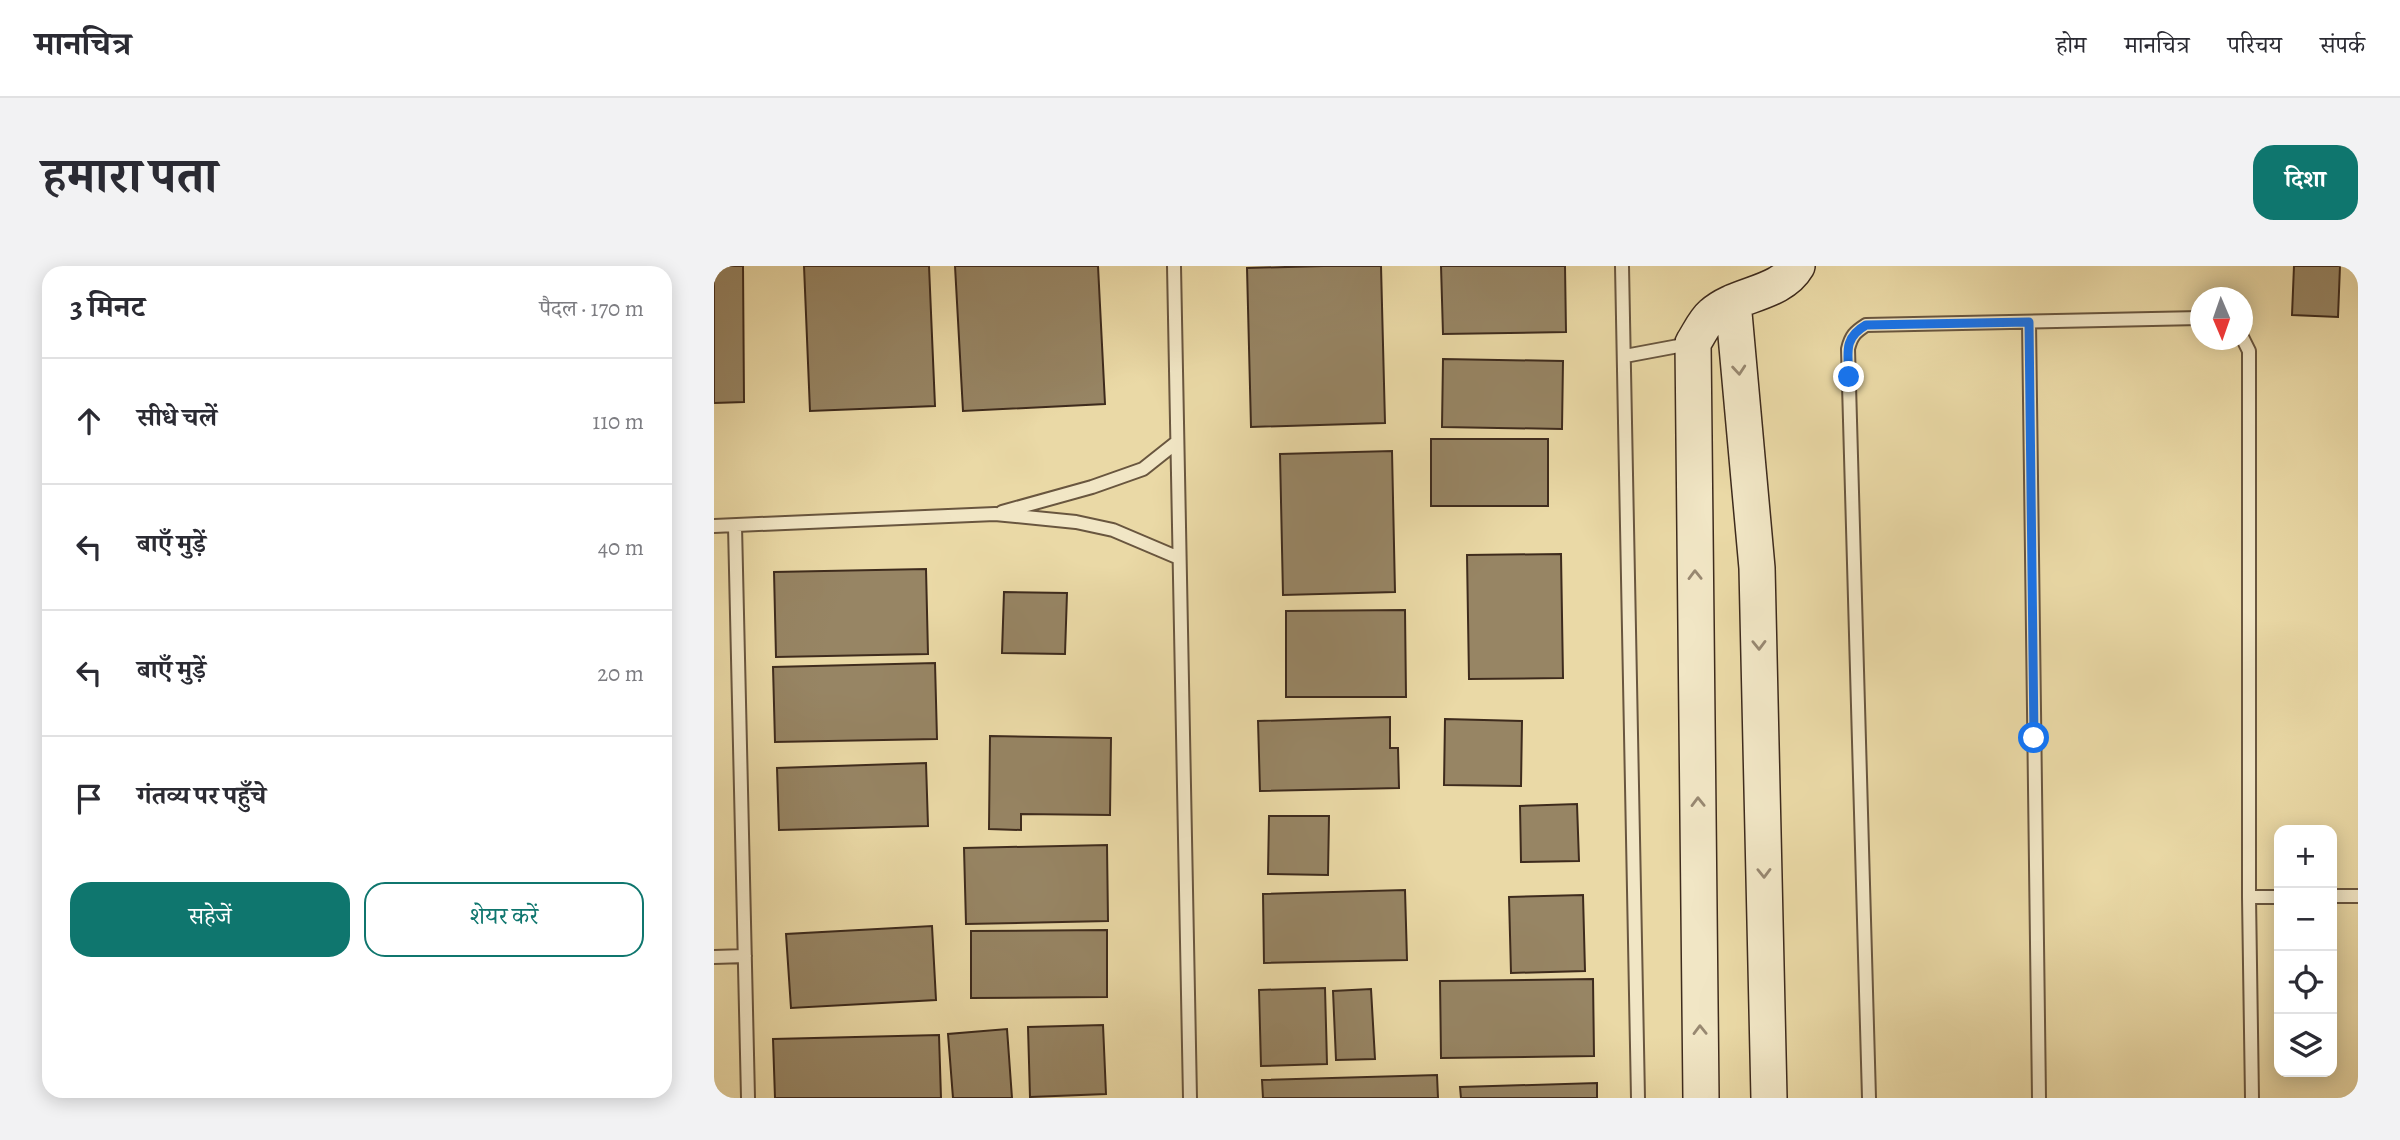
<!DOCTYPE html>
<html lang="hi">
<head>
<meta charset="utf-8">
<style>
  body { margin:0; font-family:Alegreya,"Noto Serif Devanagari",serif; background:#f2f2f3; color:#2b2b33 }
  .controls { position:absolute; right:21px; bottom:21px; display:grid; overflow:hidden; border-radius:14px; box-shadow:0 4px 18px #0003 }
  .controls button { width:63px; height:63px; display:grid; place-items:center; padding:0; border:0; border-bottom:2px solid #e1e1e2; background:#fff; color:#2b2b33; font:35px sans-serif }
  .compass { position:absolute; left:1476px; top:21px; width:63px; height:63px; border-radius:50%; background:#fff; box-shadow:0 4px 18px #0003; rotate:178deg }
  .stop { position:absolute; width:21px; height:21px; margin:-16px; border:5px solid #1a73e8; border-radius:50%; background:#fff }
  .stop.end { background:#1a73e8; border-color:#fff; box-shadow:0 2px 7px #0008 }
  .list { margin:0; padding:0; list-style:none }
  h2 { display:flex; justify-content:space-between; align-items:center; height:91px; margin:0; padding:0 28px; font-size:30px }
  h2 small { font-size:23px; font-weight:400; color:#7c7c81 }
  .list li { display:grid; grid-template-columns:46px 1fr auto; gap:21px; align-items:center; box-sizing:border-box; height:126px; padding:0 28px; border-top:2px solid #e1e1e2 }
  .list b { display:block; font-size:26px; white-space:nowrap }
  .list em { font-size:23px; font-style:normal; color:#7c7c81 }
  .actions { display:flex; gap:14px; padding:21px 28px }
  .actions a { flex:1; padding:16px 0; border:2px solid #0f766e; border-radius:21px; text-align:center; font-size:24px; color:#0f766e }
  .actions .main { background:#0f766e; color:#fff }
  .icon { flex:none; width:38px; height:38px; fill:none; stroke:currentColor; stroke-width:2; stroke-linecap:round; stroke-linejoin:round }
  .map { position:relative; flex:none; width:1644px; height:832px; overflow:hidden; border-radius:21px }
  header { display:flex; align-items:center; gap:42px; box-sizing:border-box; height:98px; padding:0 35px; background:#fff; border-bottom:2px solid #e1e1e2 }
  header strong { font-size:33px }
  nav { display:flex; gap:38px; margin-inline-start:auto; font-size:24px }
  .intro { display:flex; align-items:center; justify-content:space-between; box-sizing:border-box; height:168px; padding:0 42px }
  h1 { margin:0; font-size:49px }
  .button { padding:18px 32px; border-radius:21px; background:#0f766e; color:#fff; font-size:24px; font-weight:700 }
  main { display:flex; gap:42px; padding:0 42px }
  aside { flex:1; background:#fff; border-radius:21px; box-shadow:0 4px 18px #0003 }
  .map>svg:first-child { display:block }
  .building { fill:#978564; stroke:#3e2b1d; stroke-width:2 }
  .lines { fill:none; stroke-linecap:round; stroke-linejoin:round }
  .lane-casing { stroke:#69563f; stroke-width:16 }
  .secondary-casing { stroke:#3e2b1d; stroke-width:38 }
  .lane { stroke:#f1e6c5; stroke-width:12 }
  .secondary { stroke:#f1e6c5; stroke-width:35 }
  .oneway { stroke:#988871 }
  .route { stroke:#1a73e8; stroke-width:9 }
</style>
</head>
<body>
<header>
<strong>मानचित्र</strong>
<nav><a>होम</a><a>मानचित्र</a><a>परिचय</a><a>संपर्क</a></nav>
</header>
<div class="intro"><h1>हमारा पता</h1><a class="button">दिशा</a></div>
<main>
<aside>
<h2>3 मिनट<small>पैदल · 170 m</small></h2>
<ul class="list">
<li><svg class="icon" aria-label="ahead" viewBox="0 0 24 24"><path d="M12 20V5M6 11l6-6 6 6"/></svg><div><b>सीधे चलें</b></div><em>110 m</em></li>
<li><svg class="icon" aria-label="left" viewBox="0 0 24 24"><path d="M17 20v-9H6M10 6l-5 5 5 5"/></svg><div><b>बाएँ मुड़ें</b></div><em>40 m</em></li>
<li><svg class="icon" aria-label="left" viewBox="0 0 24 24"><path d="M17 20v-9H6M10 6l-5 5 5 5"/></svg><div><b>बाएँ मुड़ें</b></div><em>20 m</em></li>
<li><svg class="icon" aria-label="arrive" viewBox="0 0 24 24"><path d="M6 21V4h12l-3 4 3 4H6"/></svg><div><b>गंतव्य पर पहुँचे</b></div></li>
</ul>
<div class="actions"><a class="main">सहेजें</a><a>शेयर करें</a></div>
</aside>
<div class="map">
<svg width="1644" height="832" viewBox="0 0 1644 832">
  <rect width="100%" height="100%" fill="#ead9a6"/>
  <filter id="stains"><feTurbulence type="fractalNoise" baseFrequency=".00286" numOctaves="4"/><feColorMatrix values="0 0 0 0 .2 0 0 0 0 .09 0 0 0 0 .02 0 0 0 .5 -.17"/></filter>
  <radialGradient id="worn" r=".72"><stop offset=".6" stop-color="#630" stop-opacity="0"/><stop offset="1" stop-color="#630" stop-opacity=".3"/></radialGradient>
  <path class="building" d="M0,0H29L30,136L0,137Z
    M90,0H215L221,140L96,145Z
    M241,0H384L391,138L249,145Z
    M610,0H667L671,157L537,161L533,2Z
    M727,0H851L852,66L729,68Z
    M1580,0H1626L1624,51L1578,49Z
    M729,93L849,95L848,163L728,161Z
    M717,173H834V240H717Z
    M678,185L681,326L569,329L566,188Z
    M847,288L849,412L755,413L753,289Z
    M212,303L214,388L62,391L60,306Z
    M290,326L353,327L351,388L288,387Z
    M691,344L692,431H572V345Z
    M221,397L223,473L61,476L59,401Z
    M676,451V482H684L685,522L546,525L544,455Z
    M731,453L808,455L807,520L730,519Z
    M276,470L397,472L396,549L307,548V564L275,563Z
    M212,497L214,560L65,564L63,502Z
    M863,538L865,595L807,596L806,540Z
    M555,550H615L614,609L554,608Z
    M393,579L394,655L252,658L250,582Z
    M691,624L693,694L550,697L549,628Z
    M869,629L871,705L797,707L795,631Z
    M218,660L222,734L77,742L72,668Z
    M393,664V731L257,732V665Z
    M879,713L880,790L727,792L726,715Z
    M611,722L613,798L547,800L545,724Z
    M657,723L661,793L622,794L619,725Z
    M389,759L392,828L316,831L314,761Z
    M293,763L298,832H239L234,768Z
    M225,769L227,832H61L59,773Z
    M723,809L724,832H549L548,814Z
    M883,817V832H747L746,821Z"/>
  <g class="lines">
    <defs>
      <path id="lane" d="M460,0L476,832
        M908,0L924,832
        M1315,56L1325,832
        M1528,71L1535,85V631H1565
        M911,90L975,78
        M288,246L378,221L429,203L463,176
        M0,260L281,248L362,256L399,264L465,292
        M21,260L34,832
        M1618,630H1644
        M1535,631L1538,832
        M0,691L31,690
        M1155,832L1134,83C1137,70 1141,66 1152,59L1486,52"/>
      <path id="secondary" d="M1019,36L1043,302L1055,832
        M987,832L979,77C985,68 990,56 998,49C1022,27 1066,29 1083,0"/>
    </defs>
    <use href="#lane" class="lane-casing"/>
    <use href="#secondary" class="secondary-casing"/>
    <use href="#lane" class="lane"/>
    <use href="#secondary" class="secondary"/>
  </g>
  <defs><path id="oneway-chevron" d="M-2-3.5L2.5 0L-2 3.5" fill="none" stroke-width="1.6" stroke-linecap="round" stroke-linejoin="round" transform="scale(1.75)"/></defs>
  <g class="oneway">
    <use href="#oneway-chevron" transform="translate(1025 104) rotate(85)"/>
    <use href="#oneway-chevron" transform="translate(981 309) rotate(-91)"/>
    <use href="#oneway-chevron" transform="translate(1045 379) rotate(89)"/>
    <use href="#oneway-chevron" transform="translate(984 536) rotate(-91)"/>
    <use href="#oneway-chevron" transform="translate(1050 607) rotate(89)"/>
    <use href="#oneway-chevron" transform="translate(986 764) rotate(-91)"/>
  </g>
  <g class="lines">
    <path class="route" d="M1135,111C1134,87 1129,72 1152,59L1315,56L1320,472"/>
  </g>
  <rect width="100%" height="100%" filter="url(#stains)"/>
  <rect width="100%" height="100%" fill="url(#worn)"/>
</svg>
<div class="controls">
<button>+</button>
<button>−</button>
<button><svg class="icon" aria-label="locate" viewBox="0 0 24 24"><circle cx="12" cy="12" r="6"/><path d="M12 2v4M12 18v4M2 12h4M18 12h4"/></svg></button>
<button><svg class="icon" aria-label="layers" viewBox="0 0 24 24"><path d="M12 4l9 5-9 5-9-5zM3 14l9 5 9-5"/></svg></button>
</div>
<svg class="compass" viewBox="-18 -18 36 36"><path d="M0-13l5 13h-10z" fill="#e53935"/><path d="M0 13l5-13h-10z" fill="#7c7c81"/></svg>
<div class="stop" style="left:1320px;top:472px"></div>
<div class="stop end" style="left:1135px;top:111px"></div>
</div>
</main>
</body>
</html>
